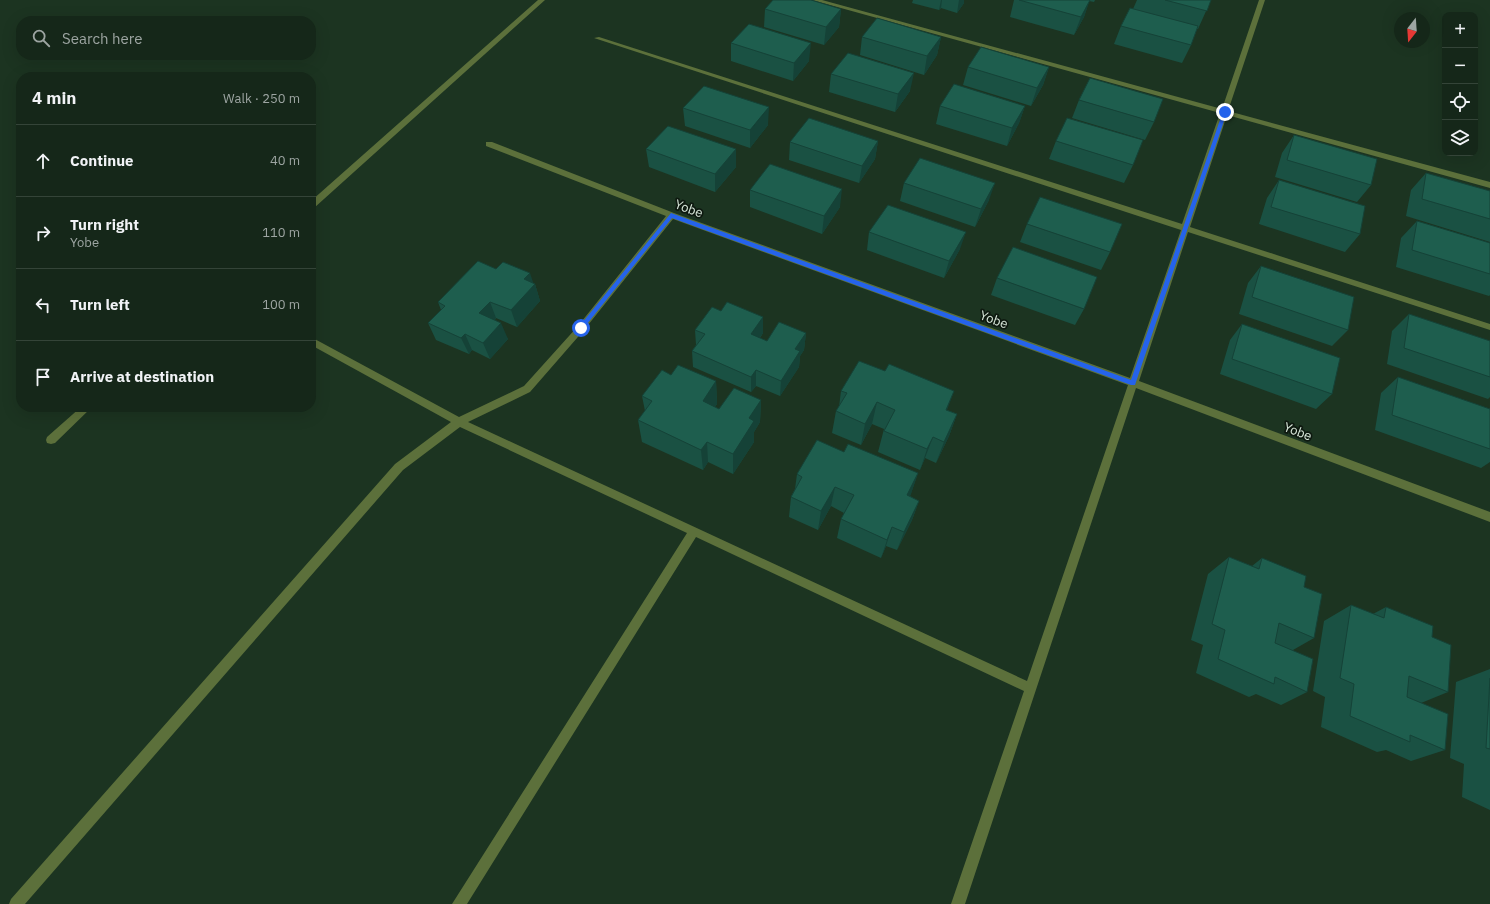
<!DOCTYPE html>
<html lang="en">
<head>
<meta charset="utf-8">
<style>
  body { margin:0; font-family:"IBM Plex Sans",sans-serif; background:#1e2f22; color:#f1f3f6 }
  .controls { position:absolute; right:12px; top:12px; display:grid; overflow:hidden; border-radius:8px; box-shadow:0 4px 16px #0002 }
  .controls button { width:36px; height:36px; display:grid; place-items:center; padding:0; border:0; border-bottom:1px solid #344438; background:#152719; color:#f1f3f6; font:20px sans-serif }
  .compass { position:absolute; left:1394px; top:12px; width:36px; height:36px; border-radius:50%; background:#152719; box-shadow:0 4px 16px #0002; rotate:197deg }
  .stop { position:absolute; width:12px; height:12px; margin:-9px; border:3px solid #2563eb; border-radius:50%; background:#fff }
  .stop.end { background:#2563eb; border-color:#fff; box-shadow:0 1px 4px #0008 }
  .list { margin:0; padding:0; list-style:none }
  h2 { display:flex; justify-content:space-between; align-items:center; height:52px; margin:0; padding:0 16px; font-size:17px }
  h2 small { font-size:13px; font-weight:400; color:#9da5a2 }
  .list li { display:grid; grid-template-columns:26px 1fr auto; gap:12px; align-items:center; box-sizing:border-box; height:72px; padding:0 16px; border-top:1px solid #344438 }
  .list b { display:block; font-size:15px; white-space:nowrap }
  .list p { margin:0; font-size:13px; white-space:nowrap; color:#9da5a2 }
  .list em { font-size:13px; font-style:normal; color:#9da5a2 }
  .icon { flex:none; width:22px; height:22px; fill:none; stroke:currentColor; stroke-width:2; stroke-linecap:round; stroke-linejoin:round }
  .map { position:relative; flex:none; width:1490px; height:904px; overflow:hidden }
  .search { position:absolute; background:#152719; box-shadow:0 4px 16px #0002; left:16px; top:16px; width:300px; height:44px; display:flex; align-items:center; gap:10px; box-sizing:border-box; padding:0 14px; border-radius:16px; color:#9da5a2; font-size:15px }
  .panel { position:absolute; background:#152719; box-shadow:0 4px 16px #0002; left:16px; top:72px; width:300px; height:340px; border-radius:16px }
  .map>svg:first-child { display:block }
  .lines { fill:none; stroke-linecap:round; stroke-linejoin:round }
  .street { fill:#5c703b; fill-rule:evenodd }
  .wall { fill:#1a5143 }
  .shaded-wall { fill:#154237 }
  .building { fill:#1e5e4e; stroke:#154237 }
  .route { fill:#2563eb }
  .labels { text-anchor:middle; stroke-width:3.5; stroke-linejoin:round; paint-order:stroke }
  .street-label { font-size:13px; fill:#d8e7da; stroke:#0e1910 }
</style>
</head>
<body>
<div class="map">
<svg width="1490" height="904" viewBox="0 0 1490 904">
  <rect width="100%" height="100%" fill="#1c3421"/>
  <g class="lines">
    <path class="street" d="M538,0H545L314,208L311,209V201Z
      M812,0H822L1222,109L1259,0H1265L1228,111L1490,182V188L1227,115L1190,227L1490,324V330L1188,232L1139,381L1490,512V522L1136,388L965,904H951L1024,691L696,537L467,904H452L687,533L460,427L403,470L25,904H9L11,899L395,464L451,422L311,345V337L459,417L524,386L578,326L666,216L486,146V142H492L674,213L1130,378L1181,230L594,38L599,37L1182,224L1220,113ZM673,219L1128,385L1027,681L468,422L530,392L584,330Z
      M81,407H92L55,443L51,444L47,443L46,440L47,437Z"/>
  </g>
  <path class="wall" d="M913,0H964V3L957,13L941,8L939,10L912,3Z
    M1014,0H1095L1094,2L1089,1L1084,17L1074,35L1010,17Z
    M1137,0H1211L1198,29H1197L1191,45L1182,63L1114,44L1121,26L1133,9Z
    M765,9H841L839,27L824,45L764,27Z
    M862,37H941L937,55L924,75L860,55Z
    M731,43L809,61L793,81L731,61Z
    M968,67H1049L1043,85L1031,106L963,85Z
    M831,74L910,91L895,112L829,92Z
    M1079,100L1154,122L1145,140L1072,118Z
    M940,106H1025L1019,123L1007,146L936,124Z
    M683,108L768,125L750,148L685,126Z
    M1294,135L1371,185L1357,202L1275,177L1282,153Z
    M878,141L875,159L859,183L789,160L790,142Z
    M1056,141L1133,165L1124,183L1049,159Z
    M646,149H736V167L715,192L649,167Z
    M1426,173L1490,191V242L1406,216L1411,190Z
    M1279,180L1360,234L1345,252L1259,224L1267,198Z
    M904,183L989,200L975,227L900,201Z
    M750,190L840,207L822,234L750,207Z
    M1417,221L1490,243V295L1489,296L1396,267L1401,238Z
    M1027,224L1110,252L1101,270L1020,242Z
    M869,232L960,249L944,278L867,250Z
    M1261,266L1348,330L1332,346L1239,314L1248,283Z
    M496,269L535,284L540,301L517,327L496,318L495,320L508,339L490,359L472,350L469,354L436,340L428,323L441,310L438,302Z
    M997,278L1084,309L1075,325L991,295Z
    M721,311L763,317V333L760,338L767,341L806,333L804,350L800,356L799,367L780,396L756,386L751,392L693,367L692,351L696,345L695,330Z
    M1409,314L1490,341V397L1488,399L1387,364L1392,331Z
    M1242,324L1332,394L1316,409L1220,374L1230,340Z
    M671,375L716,381L717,404L715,407L719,409L761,400L760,422L754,432V442L733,474L708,462L703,470L642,442L638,420L645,411L642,396Z
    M1398,377L1490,409V462L1481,468L1375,430L1381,393Z
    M841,391L947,410L957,414L949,436L936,463L925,458L920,470L878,452L884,429L872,424L861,445L832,433L836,411L839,407Z
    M844,452L918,473L910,496L919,501L912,520L897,550L886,546L881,558L837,538L841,519L844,513L831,506L818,530L789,517L791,497L795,489L797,474Z
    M1229,557L1252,566L1262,558L1304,587L1314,638L1293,650L1307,692L1281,705L1256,694L1249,697L1196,673L1203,645L1191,640L1208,574Z
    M1351,605L1373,614L1386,607L1432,637L1448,692L1421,703L1445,750L1411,761L1386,750L1377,752L1321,727L1325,697L1313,691L1324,621Z
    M1490,669V810L1462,797L1464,764L1450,758L1456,682Z"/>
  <path class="shaded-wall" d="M941,0H942L941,8L939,10Z
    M959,0H964V3L957,13Z
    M1090,0L1084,17L1074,35L1081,17Z
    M841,9L839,27L824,45L826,27Z
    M941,37L937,55L924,75L927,56Z
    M811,43L809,61L793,81L794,63Z
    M1049,67L1043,85L1031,106L1037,88Z
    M914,73L910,91L895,112L898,94Z
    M1025,106L1019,123L1007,146L1012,128Z
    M769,107L768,125L750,148V130Z
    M878,141L875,159L859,183L862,166Z
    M736,149V167L715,192V174Z
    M995,183L989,200L975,227L981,209Z
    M842,189L840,207L822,234L824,216Z
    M966,232L960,249L944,278L949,261Z
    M530,273L534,285L535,284L540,301L517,327L511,310L524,279Z
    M490,302L496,318L486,330L479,313Z
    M763,317V333L751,351V334Z
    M501,323L508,339L490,359L483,343Z
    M806,333L804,350L800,356L799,367L780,396L781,381L795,349Z
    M465,334L472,350L469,354L461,338Z
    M756,370V386L751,392V377Z
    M716,381L717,404L704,423L703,401Z
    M954,391L946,413V410Z
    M761,400L760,422L754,432V442L733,474V454L749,418Z
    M877,402L872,424L861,445L865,424Z
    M957,414L949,436L936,463L944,442Z
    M933,437L925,458L920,470L927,449Z
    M707,442L708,462L703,470L701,450Z
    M918,473L911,494L900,515L907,495Z
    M835,487L831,506L818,530L821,511Z
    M919,501L912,520L897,550L904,532Z
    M892,527L886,546L881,558L887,540Z"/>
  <path class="building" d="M773,0H811L841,9L826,27L765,9Z
    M1019,0H1090L1081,17Z
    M1165,0H1211L1207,11Z
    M1130,8L1198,26L1191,45L1121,26Z
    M877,18L941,37L927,56L862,37Z
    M749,24L811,43L794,63L731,43Z
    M981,47L1049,67L1037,88L968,67Z
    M848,53L914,73L898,94L831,74Z
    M1090,78L1163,99L1154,122L1079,100Z
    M954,84L1025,106L1012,128L940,106Z
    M704,86L769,107L750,130L683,108Z
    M809,118L878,141L862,166L790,142Z
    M1067,118L1143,140L1133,165L1056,141Z
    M668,126L736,149L715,174L646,149Z
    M1294,135L1377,159L1371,185L1287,160Z
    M920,158L995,183L981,209L904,183Z
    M770,164L842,189L824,216L750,190Z
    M1426,173L1490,191V219L1422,199Z
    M1279,180L1365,206L1360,234L1271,207Z
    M1040,197L1122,224L1110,252L1027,224Z
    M888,205L966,232L949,261L869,232Z
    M1417,221L1490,243V274L1412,250Z
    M1013,247L1097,277L1084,309L997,278Z
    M478,261L496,269L503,262L530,273L524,279L535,284L511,310L490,302L479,313L501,323L483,343L465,334L461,338L428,323L445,306L438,302Z
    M1261,266L1354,297L1348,330L1252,297Z
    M727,302L763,317L751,334L767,341L779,322L806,333L795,349L800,351L781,381L756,370L751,377L692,351L705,334L695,330L712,307L721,311Z
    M1409,314L1490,341V377L1404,348Z
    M1242,324L1340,358L1332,394L1232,359Z
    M859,361L885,371L889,364L954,391L946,410L957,414L944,442L933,437L927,449L884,431L895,410L877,402L865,424L836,411L847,393L841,391Z
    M678,365L716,381L703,401L719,409L734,388L761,400L749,418L754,421L733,454L707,442L701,450L638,420L652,401L642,396L662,370L671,375Z
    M1398,377L1490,409V449L1392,415Z
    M817,440L844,452L848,444L918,473L907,495L919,501L904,532L892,527L887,540L841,519L854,495L835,487L821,511L791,497L802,477L797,474Z
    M1229,557L1259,569L1262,558L1306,576L1304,587L1322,594L1314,638L1279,623L1275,643L1313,659L1307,692L1275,677L1274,684L1218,659L1225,630L1212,624Z
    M1351,605L1384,618L1386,607L1433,626L1432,637L1451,645L1448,692L1409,676L1407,697L1448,714L1445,750L1410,735V742L1350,716L1354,684L1340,678Z
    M1490,678V749L1486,748Z"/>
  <path class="route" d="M1223,111L1227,112L1135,385H1131L672,218L583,329H579L578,328L671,213L1131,380Z"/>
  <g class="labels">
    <g class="street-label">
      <text transform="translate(689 208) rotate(20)" y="5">Yobe</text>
      <text transform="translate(994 319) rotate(20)" y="5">Yobe</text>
      <text transform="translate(1298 431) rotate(21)" y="5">Yobe</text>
    </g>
  </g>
</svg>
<div class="controls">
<button>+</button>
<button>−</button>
<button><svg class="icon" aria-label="locate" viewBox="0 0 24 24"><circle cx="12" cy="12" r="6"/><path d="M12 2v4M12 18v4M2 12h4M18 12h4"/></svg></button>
<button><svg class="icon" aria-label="layers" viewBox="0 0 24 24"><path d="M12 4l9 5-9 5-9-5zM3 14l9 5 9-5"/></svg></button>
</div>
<svg class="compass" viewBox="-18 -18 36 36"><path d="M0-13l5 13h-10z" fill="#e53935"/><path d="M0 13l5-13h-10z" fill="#9da5a2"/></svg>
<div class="stop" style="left:581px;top:328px"></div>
<div class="stop end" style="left:1225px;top:112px"></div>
<div class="search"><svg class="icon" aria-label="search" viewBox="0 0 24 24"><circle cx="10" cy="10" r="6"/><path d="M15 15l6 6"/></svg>Search here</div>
<section class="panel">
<h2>4 min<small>Walk · 250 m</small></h2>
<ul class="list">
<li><svg class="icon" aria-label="ahead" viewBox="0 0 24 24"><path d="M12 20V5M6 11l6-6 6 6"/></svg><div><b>Continue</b></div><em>40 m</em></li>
<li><svg class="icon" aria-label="right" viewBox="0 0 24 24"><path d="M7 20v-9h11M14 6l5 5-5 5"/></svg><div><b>Turn right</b><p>Yobe</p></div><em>110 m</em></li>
<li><svg class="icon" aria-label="left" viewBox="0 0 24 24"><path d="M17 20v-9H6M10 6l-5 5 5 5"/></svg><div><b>Turn left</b></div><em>100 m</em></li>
<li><svg class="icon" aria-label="arrive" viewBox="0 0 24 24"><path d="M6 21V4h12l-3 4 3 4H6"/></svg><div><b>Arrive at destination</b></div></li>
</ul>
</section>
</div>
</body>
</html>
